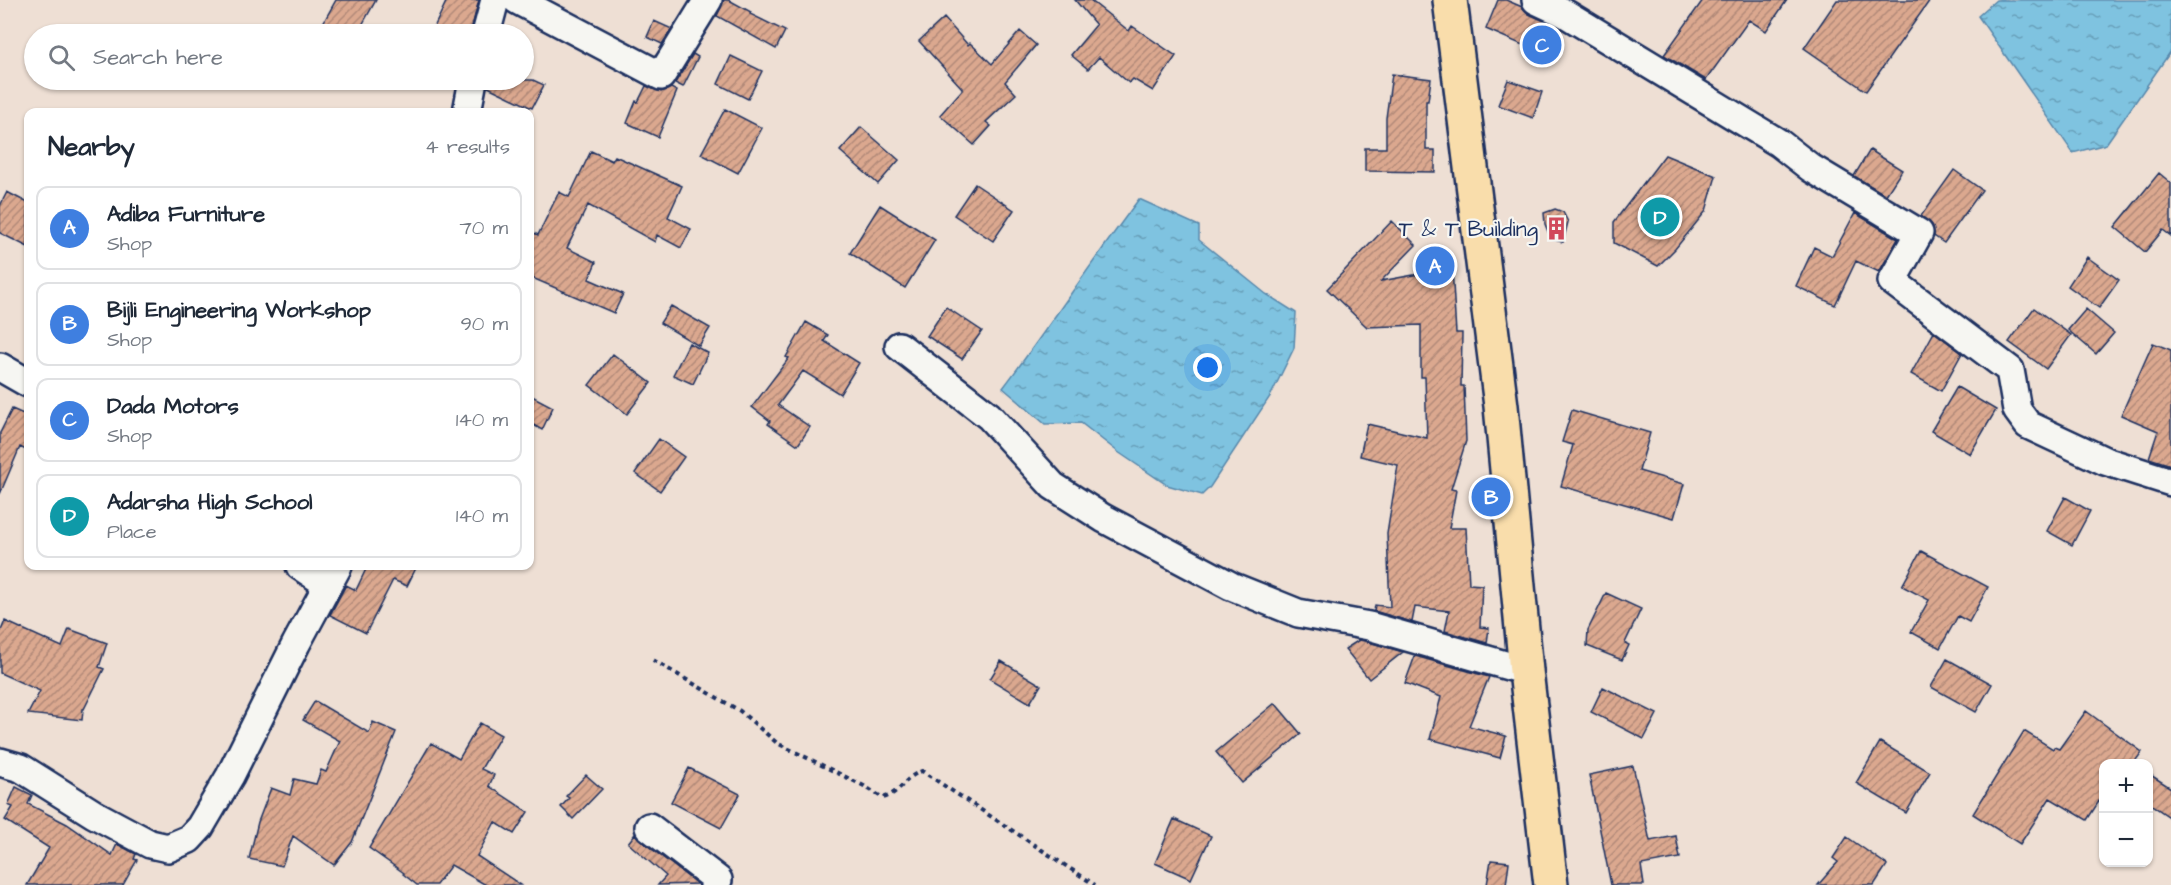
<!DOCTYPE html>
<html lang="en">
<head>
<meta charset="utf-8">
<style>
  body { margin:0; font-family:"Architects Daughter",sans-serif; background:#f6f6f7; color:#1f2937 }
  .controls { position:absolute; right:18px; bottom:18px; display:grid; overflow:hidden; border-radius:12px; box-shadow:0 2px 4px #0004 }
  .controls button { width:54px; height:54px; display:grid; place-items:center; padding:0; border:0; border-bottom:2px solid #e0e1e3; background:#fff; color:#1f2937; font:30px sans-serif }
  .you { position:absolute; left:1208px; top:368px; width:21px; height:21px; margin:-15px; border:4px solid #fff; border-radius:50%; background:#1a73e8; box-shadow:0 0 0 9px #1a73e833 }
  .badge { display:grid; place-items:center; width:39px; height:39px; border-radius:50%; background:#0f766e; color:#fff; font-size:20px; font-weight:700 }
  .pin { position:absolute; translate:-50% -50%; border:3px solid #fff; box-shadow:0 2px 6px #0006 }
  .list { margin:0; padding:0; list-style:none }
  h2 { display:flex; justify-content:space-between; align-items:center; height:78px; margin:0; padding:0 24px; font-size:26px }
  h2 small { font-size:20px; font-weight:400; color:#747a83 }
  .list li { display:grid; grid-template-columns:39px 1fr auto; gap:18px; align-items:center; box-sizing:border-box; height:84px; margin:0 12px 12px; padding:0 12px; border:2px solid #e0e1e3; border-radius:12px }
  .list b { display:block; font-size:22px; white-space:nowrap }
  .list p { margin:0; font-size:20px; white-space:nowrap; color:#747a83 }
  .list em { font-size:20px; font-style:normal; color:#747a83 }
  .icon { flex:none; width:33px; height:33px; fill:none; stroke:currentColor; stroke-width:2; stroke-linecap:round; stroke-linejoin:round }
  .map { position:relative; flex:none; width:2171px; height:885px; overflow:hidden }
  .search { position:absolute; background:#fff; box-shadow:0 2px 4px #0004; left:24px; top:24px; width:510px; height:66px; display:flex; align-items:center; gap:15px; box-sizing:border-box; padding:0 21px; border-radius:33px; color:#747a83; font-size:22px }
  .panel { position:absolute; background:#fff; box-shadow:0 2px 4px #0004; left:24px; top:108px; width:510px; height:462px; border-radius:12px }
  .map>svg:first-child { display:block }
  .water { fill:url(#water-ripples); stroke:#5788ac; stroke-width:1.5 }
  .building { fill:url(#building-hatch); stroke:#1b2f5e; stroke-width:1.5 }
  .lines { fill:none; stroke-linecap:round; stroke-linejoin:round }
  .street-casing { stroke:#1b2f5e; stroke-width:32 }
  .primary-casing { stroke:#1b2f5e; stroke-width:38 }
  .path { stroke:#1b2f5e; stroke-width:4; stroke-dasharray:4.5 4.5; stroke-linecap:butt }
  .street { stroke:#f6f6f2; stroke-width:27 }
  .primary { stroke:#f9ddab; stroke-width:33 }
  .labels { text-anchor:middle; stroke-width:4.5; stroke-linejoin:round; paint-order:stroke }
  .poi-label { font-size:22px; fill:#1b2f5e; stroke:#f6f6f2; text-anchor:end }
</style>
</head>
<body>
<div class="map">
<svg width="2171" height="885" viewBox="0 0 2171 885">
  <defs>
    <pattern id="water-ripples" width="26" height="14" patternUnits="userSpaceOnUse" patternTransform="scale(1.5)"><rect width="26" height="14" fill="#7fc3e0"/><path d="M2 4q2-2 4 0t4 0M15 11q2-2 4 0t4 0" fill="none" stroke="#679fb9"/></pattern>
    <pattern id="building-hatch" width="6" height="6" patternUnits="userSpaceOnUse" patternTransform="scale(1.5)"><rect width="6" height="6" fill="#dba88f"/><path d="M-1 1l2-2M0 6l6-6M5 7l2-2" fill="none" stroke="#b18978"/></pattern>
  </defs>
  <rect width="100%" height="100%" fill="#eedfd4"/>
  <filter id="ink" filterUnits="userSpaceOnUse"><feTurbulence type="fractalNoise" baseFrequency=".0167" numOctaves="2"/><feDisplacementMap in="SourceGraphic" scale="12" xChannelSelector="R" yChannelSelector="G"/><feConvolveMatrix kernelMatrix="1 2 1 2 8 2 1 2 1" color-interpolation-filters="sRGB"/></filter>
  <g filter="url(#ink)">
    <path class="water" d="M1996,0H2171V51L2106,144L2073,153L1978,16Z
      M1139,199L1199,226V240L1266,294L1296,313L1294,348L1271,395L1210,487L1202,495L1167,485L1118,452L1081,423L1045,424L1003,388C1050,326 1092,261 1139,199Z"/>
    <path class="building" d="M336,0H376L357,34H317Z
      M447,0H479L470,34H431Z
      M724,0H729L751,12L750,14L785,31L776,49L717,16Z
      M1075,0H1090L1129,31L1132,26L1176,56L1153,91L1133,79L1129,83L1099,57L1088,69L1071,55L1096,25Z
      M1498,0H1506L1522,7L1529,14L1553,25L1541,53L1486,29Z
      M1703,0H1787L1766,31L1749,20L1706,80L1664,55Z
      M1837,0H1930L1866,91L1804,48Z
      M944,18L968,45L970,43L992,64L1020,31L1036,45L1005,82L1016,94L986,122L991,126L974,145L940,115L962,90V88L919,41Z
      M654,21L672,29L662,44L647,37Z
      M693,54L698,57L683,87L675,83Z
      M731,56L762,71L748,99L718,84Z
      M1392,74L1431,79L1428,101H1426V150H1435V172L1365,171V148H1386V118Z
      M488,80H533L544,85L532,108L488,87Z
      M1508,80L1542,92L1533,118L1498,105Z
      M646,86L661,92L671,88L677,91L658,137L627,123L636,101L638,102Z
      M725,109L762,128L738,173L701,154Z
      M861,127L899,160L878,184L840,151Z
      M1870,150L1902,170L1886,195L1854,176Z
      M591,151L612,161L615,156L682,186L668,217L691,229L681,248L657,235L655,242L588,205L567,248L596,262L589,279L623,294L614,313L530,277V231L538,235L559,192L569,197Z
      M1665,155L1716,176L1706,211L1675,249L1658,266L1614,243V222Z
      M1954,170L1982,190L1944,243L1934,236L1932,225L1921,216Z
      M2159,173L2171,183V236L2163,230L2145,252L2115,227Z
      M975,184L1014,210L993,241L954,215Z
      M7,192L28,203V247L0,233V206Z
      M880,205L935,240L905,288L850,253Z
      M1555,209L1563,212L1568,222L1563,242L1551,239L1545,224L1544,213Z
      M1855,213L1898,239L1879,272L1856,261L1835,305L1796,286L1814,247L1832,256Z
      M1392,221L1416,245L1381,281L1452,268L1456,333H1462L1461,386H1464L1466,441L1451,489L1456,490L1449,528H1466L1469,584L1482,585L1480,627L1489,628L1487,643L1445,631L1449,611L1415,607L1412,622L1374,611L1375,605L1390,607L1387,534L1398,465L1360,456L1367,424L1427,438L1425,377H1421V325L1367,327L1327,289Z
      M2087,257L2119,280L2099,308L2068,286Z
      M671,306L710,328L699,346L660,323Z
      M946,307L982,331L962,359L927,336Z
      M2034,308L2071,335L2046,369L2009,342Z
      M2086,309L2114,333L2096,354L2068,330Z
      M806,322L828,335L824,341L859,363L840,394L803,371L778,405L810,427L798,445L768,424L770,421L752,407L789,358L786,357Z
      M1934,332L1962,353L1941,391L1911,374Z
      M689,343L708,353L693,384L673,375Z
      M2153,343L2171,350V465L2149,458L2158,431L2121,415Z
      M613,354L651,383L627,414L589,385Z
      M1957,387L1996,410L1970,454L1931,431Z
      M530,395L553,407L542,430L530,423Z
      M12,409L28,416V451L20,447L0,494V433Z
      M1572,410L1650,433L1639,471L1684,484L1674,518L1561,486L1573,445L1562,442Z
      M659,439L684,457L660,491L635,473Z
      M2065,497L2090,511L2072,545L2047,531Z
      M1921,551L1988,587L1969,622L1958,616L1940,648L1911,632L1929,600L1902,586Z
      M364,566H417L407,586L393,580L366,633L330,615L346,585L356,590L367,567Z
      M1606,593L1641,609L1625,643L1629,645L1622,660L1587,646L1588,630Z
      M5,621L62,647L69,629L107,643L99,667L104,669L84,709H83L82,720L28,714L40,691L0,673V633Z
      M1359,640L1365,641L1403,652L1369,679L1345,649Z
      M1415,656L1489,677L1469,726L1506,736L1500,758L1430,739L1441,697L1405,683Z
      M1947,659L1992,684L1976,712L1931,687Z
      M1001,661L1041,685L1030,703L990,679Z
      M1603,687L1657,714L1644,739L1591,712Z
      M315,701L369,733L373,722L396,732L352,842L334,865L293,836L282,866L249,859L258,822L271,788L290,795L294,779L316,784L321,770L326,772L340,741L303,720Z
      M1275,703L1301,734L1242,783L1216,752Z
      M2086,711L2142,752L2133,764H2103V795L2087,820L2050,798L2020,844L1973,814L2024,731L2053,749L2054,747L2059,749Z
      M480,723L501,735L481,769L494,775L489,786L528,812L514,834L495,822L477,856L521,885H486L451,865L436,885H417L403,874L404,873L369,848L431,743L459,759Z
      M1880,742L1930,772L1906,813L1856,783Z
      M1633,766L1650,841L1676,836L1680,858L1641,865L1644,885H1611L1589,775Z
      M689,768L740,794L721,828L671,802Z
      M2149,774L2171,788V818L2149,803Z
      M586,775L602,789L573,819L561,807L569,798L566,796Z
      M16,787L32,795L28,804L67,824L112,855L117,844L136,854L134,859L137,860L123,885H27L49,848L5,820L13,807L8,805Z
      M1174,819L1211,836L1191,879L1155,863Z
      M635,834L639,839L697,884L658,885L666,876L628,843Z
      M1847,837L1887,865L1874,885H1818L1838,862L1833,858Z
      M1491,860L1509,862L1506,885H1487Z"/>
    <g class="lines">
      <defs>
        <path id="street" d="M517,0L661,76L708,0
          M1536,0L1566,14L1779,143L1811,168L1919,233L1892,281L2010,370L2017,410L2028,425L2105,461L2171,482
          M486,34L495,0
          M467,112L473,80
          M899,346L989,416L1053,486L1103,518L1231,586L1298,613L1369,626L1526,671
          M0,367L28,383
          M300,566L327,584
          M0,762L21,768L94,814L150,844L168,848L189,839L200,827L230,776L296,644L338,566
          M649,827L718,880L714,885"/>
        <path id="primary" d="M1450,0L1501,406L1526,671L1551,885"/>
      </defs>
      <use href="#street" class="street-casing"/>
      <use href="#primary" class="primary-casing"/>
      <path class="path" d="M653,660L740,711L777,743L864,786L883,798C902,792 904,777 922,771L1095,885"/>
      <use href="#street" class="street"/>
      <use href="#primary" class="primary"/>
    </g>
  </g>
  <defs>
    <symbol id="building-bare" viewBox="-9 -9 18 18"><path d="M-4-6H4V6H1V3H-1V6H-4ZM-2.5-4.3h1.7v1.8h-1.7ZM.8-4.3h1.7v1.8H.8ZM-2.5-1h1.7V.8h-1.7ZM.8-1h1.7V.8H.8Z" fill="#d1495b" stroke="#f6f6f2" stroke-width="2.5" paint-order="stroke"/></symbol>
  </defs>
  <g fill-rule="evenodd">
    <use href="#building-bare" x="1540" y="212" width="33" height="33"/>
  </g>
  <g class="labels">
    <g class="poi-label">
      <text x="1538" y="236">T &amp; T Building</text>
    </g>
  </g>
</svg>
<div class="controls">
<button>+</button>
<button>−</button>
</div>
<div class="you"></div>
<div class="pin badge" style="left:1435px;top:266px;background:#3f7fe0">A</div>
<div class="pin badge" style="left:1491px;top:497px;background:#3f7fe0">B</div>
<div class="pin badge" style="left:1542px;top:45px;background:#3f7fe0">C</div>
<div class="pin badge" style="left:1660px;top:217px;background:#0f9aa8">D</div>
<div class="search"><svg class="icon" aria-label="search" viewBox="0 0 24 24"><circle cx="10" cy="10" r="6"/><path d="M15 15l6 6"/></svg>Search here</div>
<section class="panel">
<h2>Nearby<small>4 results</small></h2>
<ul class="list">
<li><span class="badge" style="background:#3f7fe0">A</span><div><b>Adiba Furniture</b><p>Shop</p></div><em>70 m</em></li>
<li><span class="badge" style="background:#3f7fe0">B</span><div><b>Bijli Engineering Workshop</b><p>Shop</p></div><em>90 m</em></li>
<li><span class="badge" style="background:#3f7fe0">C</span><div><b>Dada Motors</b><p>Shop</p></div><em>140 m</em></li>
<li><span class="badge" style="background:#0f9aa8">D</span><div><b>Adarsha High School</b><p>Place</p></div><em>140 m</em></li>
</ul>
</section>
</div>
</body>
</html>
